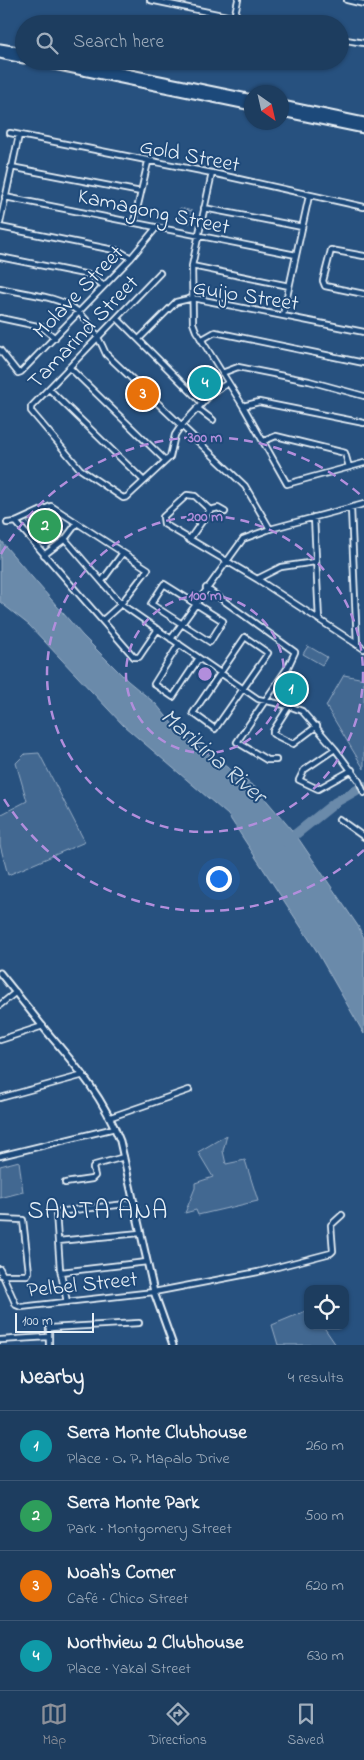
<!DOCTYPE html>
<html lang="en">
<head>
<meta charset="utf-8">
<style>
  body { margin:0; font-family:"Indie Flower",sans-serif; background:#2a4868; color:#f1f3f6 }
  .controls { position:absolute; right:15px; bottom:15px; display:grid; overflow:hidden; border-radius:10px; box-shadow:0 1px 4px #0004 }
  .controls button { width:45px; height:45px; display:grid; place-items:center; padding:0; border:0; border-bottom:1px solid #3b5674; background:#1d3d5f; color:#f1f3f6; font:25px sans-serif }
  .compass { position:absolute; left:244px; top:85px; width:45px; height:45px; border-radius:50%; background:#1d3d5f; box-shadow:0 1px 4px #0004; rotate:146deg }
  .scale { position:absolute; left:15px; bottom:12px; width:79px; box-sizing:border-box; padding-left:5px; border:2px solid #e8f1f8; border-top:0; font-size:14px; line-height:18px; white-space:nowrap; color:#e8f1f8; -webkit-text-stroke:4px #1f4a7a; paint-order:stroke }
  .you { position:absolute; left:218px; top:878px; width:18px; height:18px; margin:-12px; border:4px solid #fff; border-radius:50%; background:#1a73e8; box-shadow:0 0 0 8px #1a73e833 }
  .badge { display:grid; place-items:center; width:32px; height:32px; border-radius:50%; background:#8c9099; color:#fff; font-size:16px; font-weight:700 }
  .pin { position:absolute; translate:-50% -50%; border:2px solid #fff; box-shadow:0 1px 5px #0006 }
  .list { margin:0; padding:0; list-style:none }
  h2 { display:flex; justify-content:space-between; align-items:center; height:65px; margin:0; padding:0 20px; font-size:21px }
  h2 small { font-size:16px; font-weight:400; color:#a0aebd }
  .list li { display:grid; grid-template-columns:32px 1fr auto; gap:15px; align-items:center; box-sizing:border-box; height:70px; padding:0 20px; border-top:1px solid #3b5674 }
  .list b { display:block; font-size:19px; white-space:nowrap }
  .list p { margin:0; font-size:16px; white-space:nowrap; color:#a0aebd }
  .list em { font-size:16px; font-style:normal; color:#a0aebd }
  .icon { flex:none; width:28px; height:28px; fill:none; stroke:currentColor; stroke-width:2; stroke-linecap:round; stroke-linejoin:round }
  .map { position:relative; flex:none; width:364px; height:1345px; overflow:hidden }
  .search { position:absolute; background:#1d3d5f; box-shadow:0 1px 4px #0004; left:15px; right:15px; top:15px; height:55px; display:flex; align-items:center; gap:12px; box-sizing:border-box; padding:0 18px; border-radius:28px; color:#a0aebd; font-size:19px }
  .sheet { height:345px; background:#1d3d5f }
  nav { display:flex; justify-content:space-around; align-items:center; box-sizing:border-box; height:70px; border-top:1px solid #3b5674; background:#1d3d5f; font-size:14px; color:#a0aebd }
  nav a { display:grid; justify-items:center; gap:2px }
  nav .on { color:#8c9099 }
  .map>svg:first-child { display:block }
  .green { fill:#436891; stroke:#96acc4 }
  .water { fill:#6b8aaa; stroke:#9db3c9 }
  .lines { fill:none; stroke-linecap:round; stroke-linejoin:round }
  .river { stroke:#6b8aaa; stroke-width:10 }
  .minor-casing { stroke:#e8f1f8; stroke-width:8 }
  .tertiary-casing { stroke:#e8f1f8; stroke-width:9 }
  .primary-casing { stroke:#e8f1f8; stroke-width:11 }
  .minor { stroke:#1f4a7a; stroke-width:4.5 }
  .tertiary { stroke:#1f4a7a; stroke-width:5 }
  .primary { stroke:#1f4a7a; stroke-width:7 }
  .ring { fill:none; stroke:#b28edc; stroke-width:2.5; stroke-dasharray:9 6 }
  .labels { text-anchor:middle; stroke-width:4; stroke-linejoin:round; paint-order:stroke }
  .street-label { font-size:22px; fill:#e8f1f8; stroke:#1f4a7a }
  .water-label { font-size:24px; font-style:italic; fill:#d5e2ec; stroke:#1f4a7a }
  .quarter-label { font-size:25px; letter-spacing:1px; fill:#e8f1f8; stroke:#1f4a7a }
  .centre { fill:#b28edc; stroke:#1f4a7a; stroke-width:2.5 }
  .ring-label { font-size:15px; text-anchor:middle; font-weight:bold; fill:#b28edc; stroke:#1f4a7a; stroke-width:4; stroke-linejoin:round; paint-order:stroke }
</style>
</head>
<body>
<div class="map">
<svg width="364" height="1345" viewBox="0 0 364 1345">
  <rect width="100%" height="100%" fill="#27517f"/>
  <filter id="ink" filterUnits="userSpaceOnUse"><feTurbulence type="fractalNoise" baseFrequency=".02" numOctaves="2"/><feDisplacementMap in="SourceGraphic" scale="10" xChannelSelector="R" yChannelSelector="G"/><feConvolveMatrix kernelMatrix="1 2 1 2 8 2 1 2 1" color-interpolation-filters="sRGB"/></filter>
  <g filter="url(#ink)">
    <path class="green" d="M180,208L192,211L190,223L177,221Z
      M44,512L65,530L47,544L27,522Z
      M308,646L327,657L322,665L303,654Z
      M344,675L364,679V769L326,706Z
      M39,753L85,842L8,875L0,845V815L27,801L16,763L25,754Z
      M227,1135L223,1151L226,1164L245,1160L258,1201L198,1215L196,1210L185,1213L195,1188V1183L213,1177L198,1152Z
      M19,1161L23,1192L0,1198V1166Z
      M308,1310V1326H323L336,1345H278L272,1325Z"/>
    <path class="water" d="M0,540L82,635L128,681L156,704L181,734L256,788L296,835L358,926L364,938V1034L316,950L228,815L124,726L29,625L0,602Z"/>
    <g class="lines">
      <path class="river" d="M286,842L336,802L364,786"/>
      <defs>
        <path id="minor" d="M150,0L265,24
          M347,0L364,4
          M234,18L238,0
          M340,39L364,43
          M10,133L212,173L364,207
          M11,167L141,192
          M212,173L192,266L193,323L196,331L243,406L287,484L364,463
          M5,197L296,255
          M204,208L302,227
          M134,222L148,162
          M0,223L19,135
          M0,227L119,251L131,258
          M364,256L331,250L323,281L325,286L364,294
          M0,257L89,275L104,286
          M192,266L289,286
          M160,273L31,407V411L80,469L123,498L127,497L170,457L175,435L181,426L212,393L228,383
          M0,288C58,301 80,294 106,354L245,486L270,529
          M283,315L309,196
          M0,318L42,327L55,338
          M117,318L202,403
          M139,339L176,302L193,298L364,332
          M201,340L215,332L364,363
          M0,350L18,373L21,372L131,258L156,228
          M70,368L166,461
          M222,373L238,367L309,381L364,396
          M49,389L144,481
          M243,406L259,402L364,423
          M197,408L213,420
          M264,441L276,436L345,453L349,467
          M351,508L357,645
          M210,510L195,496L187,495L163,517L164,524L257,579L364,649
          M314,517L319,620
          M16,522L134,657H139L158,629
          M7,523L16,522L51,506L148,569L121,604L103,620
          M65,539L121,604L258,699L289,706L302,711L335,749L359,781L364,793
          M189,540L210,510L218,508L225,512
          M44,555L65,539L77,523
          M257,579L281,567L315,562
          M102,581L122,554
          M164,584L223,621L210,642L151,604Z
          M206,588L295,652L288,667L237,742L267,760H276
          M245,637L268,653L215,729L193,713Z
          M171,639L243,539L270,529L364,504
          M179,644L154,684L173,697L199,658
          M289,706L273,731V734L293,744L317,726
          M335,749L304,770L299,780L318,789L352,770
          M339,819L364,837
          M0,1005L16,992
          M0,1040L43,1026
          M0,1098L84,1075
          M111,1117L189,1090
          M0,1156L115,1128
          M65,1183L92,1179L95,1176L93,1168L95,1165L124,1157
          M0,1219L23,1220L29,1272L27,1275H1
          M58,1241L140,1233
          M0,1269L16,1305L21,1307L154,1292L258,1272L331,1253L333,1251L331,1225L342,1215
          M61,1272L147,1262
          M67,1302L60,1269L56,1212L135,1203
          M0,1340L48,1337
          M49,1345V1328L139,1323"/>
        <path id="tertiary" d="M0,973C16,993 32,1013 48,1033C77,1067 104,1098 120,1141L154,1292L173,1345"/>
        <path id="primary" d="M0,48L24,52
          M0,54L24,59
          M35,61L252,106
          M67,61L252,99
          M282,105L364,122
          M282,112L364,129"/>
      </defs>
      <use href="#minor" class="minor-casing"/>
      <use href="#tertiary" class="tertiary-casing"/>
      <use href="#primary" class="primary-casing"/>
      <use href="#minor" class="minor"/>
      <use href="#tertiary" class="tertiary"/>
      <use href="#primary" class="primary"/>
    </g>
  </g>
  <g class="ring">
    <circle cx="205" cy="674" r="79"/>
    <circle cx="205" cy="674" r="158"/>
    <path d="M364 850A237 237 0 0 1 1 794M1 554A237 237 0 0 1 364 498"/>
  </g>
  <g class="labels">
    <g class="street-label">
      <text transform="translate(190 154) rotate(11)" y="8">Gold Street</text>
      <text transform="translate(154 210) rotate(12)" y="8">Kamagong Street</text>
      <text transform="translate(77 291) rotate(-46)" y="8">Molave Street</text>
      <text transform="translate(246 294) rotate(9)" y="8">Guijo Street</text>
      <text transform="translate(82 331) rotate(-46)" y="8">Tamarind Street</text>
      <text transform="translate(82 1283) rotate(-6)" y="8">Pelbel Street</text>
    </g>
    <g class="water-label">
      <text transform="translate(214 755) rotate(41)" y="8">Marikina River</text>
    </g>
    <g class="quarter-label">
      <text x="98" y="1218">SANTA ANA</text>
    </g>
  </g>
  <circle cx="205" cy="674" r="8" class="centre"/>
  <g class="ring-label">
    <text x="205" y="442">300 m</text>
    <text x="205" y="521">200 m</text>
    <text x="205" y="600">100 m</text>
  </g>
</svg>
<div class="controls">
<button><svg class="icon" aria-label="locate" viewBox="0 0 24 24"><circle cx="12" cy="12" r="6"/><path d="M12 2v4M12 18v4M2 12h4M18 12h4"/></svg></button>
</div>
<svg class="compass" viewBox="-18 -18 36 36"><path d="M0-13l5 13h-10z" fill="#e53935"/><path d="M0 13l5-13h-10z" fill="#a0aebd"/></svg>
<div class="scale">100 m</div>
<div class="you"></div>
<div class="pin badge" style="left:291px;top:689px;background:#0f9aa8">1</div>
<div class="pin badge" style="left:45px;top:526px;background:#2e9e5b">2</div>
<div class="pin badge" style="left:143px;top:394px;background:#e8710a">3</div>
<div class="pin badge" style="left:205px;top:383px;background:#0f9aa8">4</div>
<div class="search"><svg class="icon" aria-label="search" viewBox="0 0 24 24"><circle cx="10" cy="10" r="6"/><path d="M15 15l6 6"/></svg>Search here</div>
</div>
<section class="sheet">
<h2>Nearby<small>4 results</small></h2>
<ul class="list">
<li><span class="badge" style="background:#0f9aa8">1</span><div><b>Serra Monte Clubhouse</b><p>Place · O. P. Mapalo Drive</p></div><em>260 m</em></li>
<li><span class="badge" style="background:#2e9e5b">2</span><div><b>Serra Monte Park</b><p>Park · Montgomery Street</p></div><em>500 m</em></li>
<li><span class="badge" style="background:#e8710a">3</span><div><b>Noah's Corner</b><p>Café · Chico Street</p></div><em>620 m</em></li>
<li><span class="badge" style="background:#0f9aa8">4</span><div><b>Northview 2 Clubhouse</b><p>Place · Yakal Street</p></div><em>630 m</em></li>
</ul>
</section>
<nav>
<a class="on"><svg class="icon" aria-label="map" viewBox="0 0 24 24"><path d="M3 6l6-2 6 2 6-2v14l-6 2-6-2-6 2zM9 4v14M15 6v14"/></svg>Map</a>
<a><svg class="icon" aria-label="directions" viewBox="0 0 24 24"><path d="M12 3l9 9-9 9-9-9zM9 14v-3h6M13 9l2 2-2 2"/></svg>Directions</a>
<a><svg class="icon" aria-label="saved" viewBox="0 0 24 24"><path d="M7 4h10v16l-5-4-5 4z"/></svg>Saved</a>
</nav>
</body>
</html>
